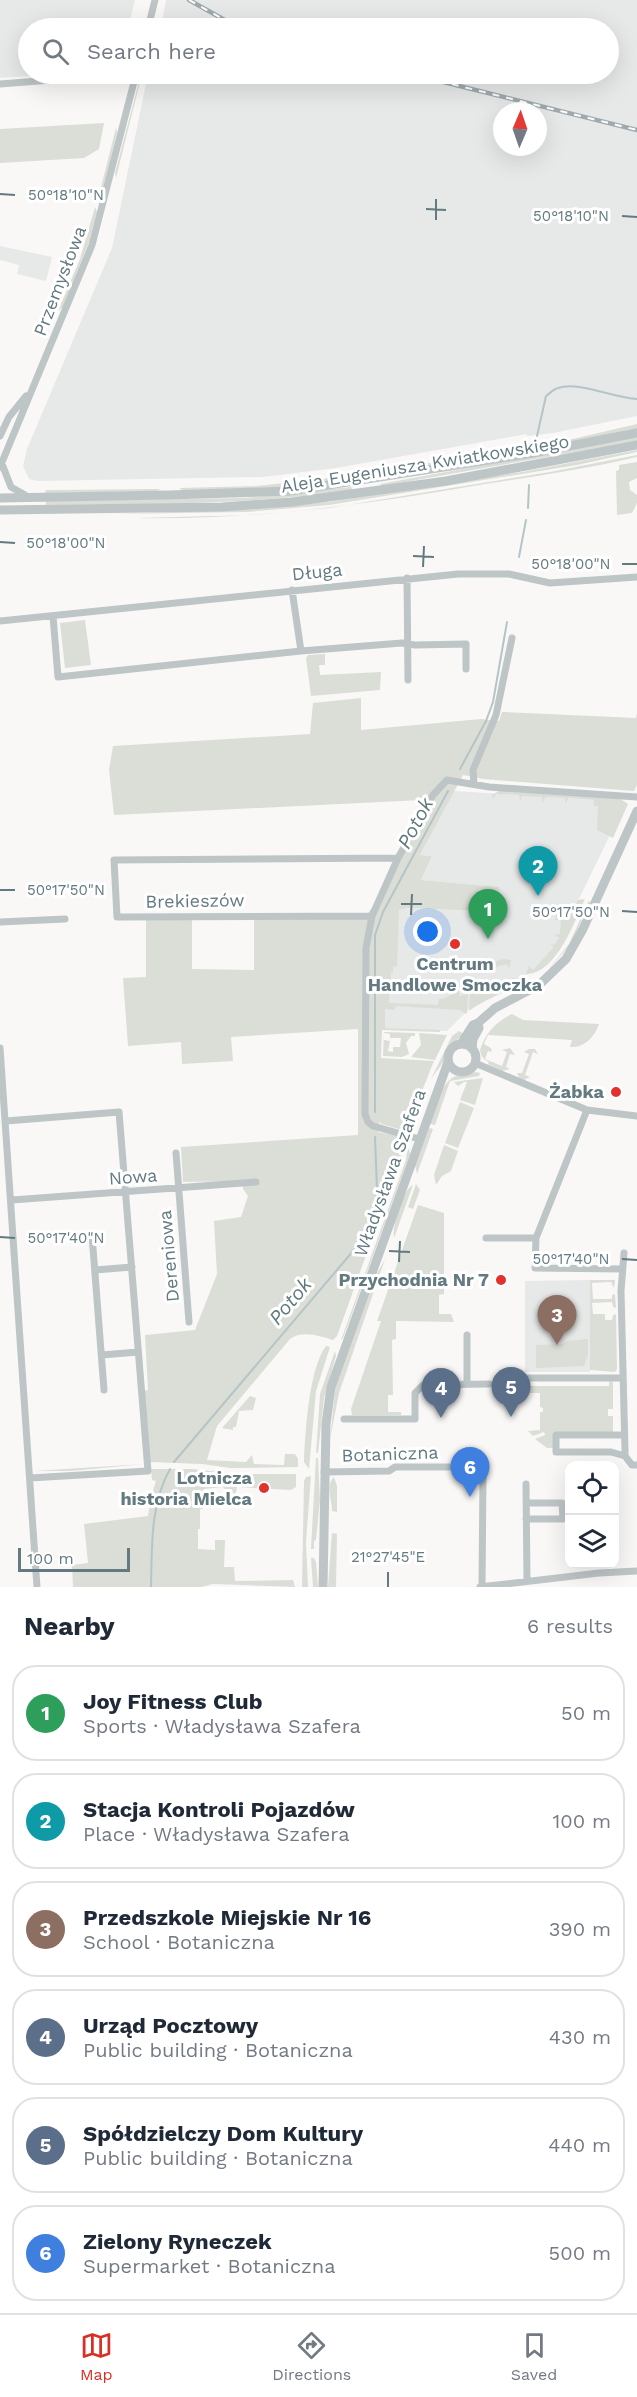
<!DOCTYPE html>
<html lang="en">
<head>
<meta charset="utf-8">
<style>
  body { margin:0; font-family:"Work Sans",sans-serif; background:#f6f6f7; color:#1f2937 }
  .controls { position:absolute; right:18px; bottom:18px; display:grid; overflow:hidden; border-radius:12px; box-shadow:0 6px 24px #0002 }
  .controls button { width:54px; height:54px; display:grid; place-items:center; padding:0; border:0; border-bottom:2px solid #e0e1e3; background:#fff; color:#1f2937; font:30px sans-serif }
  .compass { position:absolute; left:493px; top:102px; width:54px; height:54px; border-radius:50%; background:#fff; box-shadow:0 6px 24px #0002; rotate:2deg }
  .scale { position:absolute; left:18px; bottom:15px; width:112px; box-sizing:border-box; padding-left:6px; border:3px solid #647a81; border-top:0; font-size:16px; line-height:21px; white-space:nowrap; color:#647a81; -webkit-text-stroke:4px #fff; paint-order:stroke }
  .you { position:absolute; left:428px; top:932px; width:21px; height:21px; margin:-15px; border:4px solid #fff; border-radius:50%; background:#1a73e8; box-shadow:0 0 0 9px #1a73e833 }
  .badge { display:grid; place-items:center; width:39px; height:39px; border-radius:50%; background:#d93025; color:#fff; font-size:20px; font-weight:700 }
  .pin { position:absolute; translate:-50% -50px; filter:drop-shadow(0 2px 3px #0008) }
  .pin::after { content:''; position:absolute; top:32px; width:21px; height:18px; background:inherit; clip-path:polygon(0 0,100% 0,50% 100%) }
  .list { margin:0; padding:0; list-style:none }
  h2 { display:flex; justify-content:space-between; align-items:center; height:78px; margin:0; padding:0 24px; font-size:26px }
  h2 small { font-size:20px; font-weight:400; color:#747a83 }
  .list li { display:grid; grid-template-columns:39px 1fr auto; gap:18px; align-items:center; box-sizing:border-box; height:96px; margin:0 12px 12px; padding:0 12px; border:2px solid #e0e1e3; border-radius:24px }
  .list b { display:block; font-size:22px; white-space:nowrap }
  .list p { margin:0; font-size:20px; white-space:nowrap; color:#747a83 }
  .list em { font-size:20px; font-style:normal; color:#747a83 }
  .icon { flex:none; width:33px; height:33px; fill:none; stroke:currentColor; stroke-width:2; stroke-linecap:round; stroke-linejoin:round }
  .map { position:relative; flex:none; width:637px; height:1587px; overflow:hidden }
  .search { position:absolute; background:#fff; box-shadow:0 6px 24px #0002; left:18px; right:18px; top:18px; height:66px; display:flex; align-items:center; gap:15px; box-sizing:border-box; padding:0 21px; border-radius:33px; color:#747a83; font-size:22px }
  .sheet { height:726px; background:#fff }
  nav { display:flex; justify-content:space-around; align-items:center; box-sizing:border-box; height:84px; border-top:2px solid #e0e1e3; background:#fff; font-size:16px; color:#747a83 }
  nav a { display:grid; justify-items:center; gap:3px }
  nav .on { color:#d93025 }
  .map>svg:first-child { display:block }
  .built { fill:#e7e8e8; fill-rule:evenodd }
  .green { fill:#daded6; fill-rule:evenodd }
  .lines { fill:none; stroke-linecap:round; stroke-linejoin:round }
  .stream { stroke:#b5c5c7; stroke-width:2 }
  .minor { stroke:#bdc5c7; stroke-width:7 }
  .tertiary { stroke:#bdc5c7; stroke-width:9 }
  .rail-casing { stroke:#9faaad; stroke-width:4.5 }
  .rail { stroke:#fff; stroke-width:2; stroke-dasharray:7; stroke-linecap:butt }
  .ticks { fill:none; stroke:#647a81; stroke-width:2 }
  .poi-dot { fill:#e2322d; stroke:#fff; stroke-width:2 }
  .labels { text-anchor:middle; stroke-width:6; stroke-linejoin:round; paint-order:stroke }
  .street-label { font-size:18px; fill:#647a81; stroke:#fff }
  .poi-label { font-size:18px; font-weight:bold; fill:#647a81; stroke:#fff; text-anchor:end }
  .water-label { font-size:20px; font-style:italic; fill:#5f797c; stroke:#fff }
  .ticks-label { font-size:15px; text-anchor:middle; fill:#647a81; stroke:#fff; stroke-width:6; stroke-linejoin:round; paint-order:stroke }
</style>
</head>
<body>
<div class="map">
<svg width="637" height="1587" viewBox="0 0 637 1587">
  <rect width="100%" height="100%" fill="#f9f8f7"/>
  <path class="built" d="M0,0H135L128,28H28V74H62L0,78Z
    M166,0H637V416L553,433L527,436V434L336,468L263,477L37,481L29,479L23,466L27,449L112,248L148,74H608V28H161ZM502,111H538V147H502Z
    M0,246L52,257L46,281L17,274L19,265L0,260Z
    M454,791L596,800L624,806L563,932L555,947L533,971L471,1007L447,1031L385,1028V1005L398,908L498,912L499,887L421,880L432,856L420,855Z
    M590,1280V1372H525V1281Z"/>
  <path class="green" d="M141,74H142L116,178L115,173Z
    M104,123L99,149L84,158L0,163V129Z
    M116,128L117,132L103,191L99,195Z
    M95,207L97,212L89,242L63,307L58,311L80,259Z
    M637,424V429L566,443L564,441Z
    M637,437V441L382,486L380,484Z
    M507,450L508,453L376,472Z
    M637,450V452L577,465L329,505L246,512L114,514L256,509L329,502L522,472Z
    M637,455V457C581,470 523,478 467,487C355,506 249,520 136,518L253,515L329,508L550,472Z
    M637,462V478L629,482L630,490L637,495V503L632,513L617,515L616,471L619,470V465Z
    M358,475C338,490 213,490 182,490L179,488L257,486Z
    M351,487L353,490C251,505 149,504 46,505V501L245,498Z
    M161,489L157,491L45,493L46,490Z
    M85,620L91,665L65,668L60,623Z
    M325,654V665H319L320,675L381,672L380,690L311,696L306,658L308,655Z
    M361,698V730L481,719L499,721L502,712L636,718L637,713V785L634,791L483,779L463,775L420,855L432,856L421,880L499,887L498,912L407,908L399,910L397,967L393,966V972H391L389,1003L438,1005L439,999L446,998L458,990L460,996L468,994L467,1013L466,1014L460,1010L396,1006L394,1010L385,1009V1028L440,1030V1032L382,1030L381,1058L434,1061L406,1131L381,1124L380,1121L378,1132L403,1137L401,1158L337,1336L333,1340C320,1336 302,1330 290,1339L217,1426L207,1460L246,1462L252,1455L254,1464L284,1465L285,1454H295L298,1459V1467L231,1468L202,1464L150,1462L144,1391L148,1390L145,1335L195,1330L217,1274L214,1221L241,1217L248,1196L243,1189V1181L183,1182L181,1147L358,1135V1029L231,1037L233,1061L182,1064L181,1042L128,1046L123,978L146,977V919H192V969L254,970V920L364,917C390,893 408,834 421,800L114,815L109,770L113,746L310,734L313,703Z
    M501,790L619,798L628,804L613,838L597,830L598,806H594V800L568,798L566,804L565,798L545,797L543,803L542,797L522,796L520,801L519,795L496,794L493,799L492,795Z
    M585,899C574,923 556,974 526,974L529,966L533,970L554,947L549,943L554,945L559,938L554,935L560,934L561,920H555L557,912L572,911L578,900Z
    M589,900L590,903L570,945L547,971L569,944Z
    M504,959L511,960L509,969L507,964L482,971H474L476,967Z
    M514,978L517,981C505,995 484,999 469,1011L470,993L511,982V979Z
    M512,1014L523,1020L599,1024C595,1036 585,1048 570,1047L572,1040L488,1035L484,1044L491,1048L492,1052L488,1051L485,1059L502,1066L507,1052L502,1050L510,1048L515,1055L510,1054L506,1067L510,1069L502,1071L488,1064L489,1062C483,1059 481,1056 480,1050C485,1033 497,1021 512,1014Z
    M459,1031L464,1034L448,1047L444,1061L431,1079L452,1036Z
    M384,1032L415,1033V1036H411L406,1043L409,1054L402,1057L383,1056ZM384,1033L390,1034V1038H401L400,1047H393V1052L388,1051L390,1041L384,1040Z
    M419,1033L447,1035L435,1060L411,1057L421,1045Z
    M529,1049H535L538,1054L533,1052L525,1075L530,1077L524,1080L519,1078L517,1073H522L529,1054L524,1052Z
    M475,1072L480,1073L479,1076L450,1081L435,1125L430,1124C435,1110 440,1082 456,1076C462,1074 469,1074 475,1072Z
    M483,1078L475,1105L460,1100L467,1082H464L458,1086L454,1082Z
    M460,1102L474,1108L458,1148L445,1143Z
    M429,1128L433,1129L417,1174L415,1165Z
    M408,1142L410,1154L343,1338L341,1340L406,1160Z
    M444,1145L458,1151L451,1171L442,1176L436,1185L434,1175Z
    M416,1184L420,1190L413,1209L408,1207Z
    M413,1185L394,1238C392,1227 402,1190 413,1185Z
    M418,1205L444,1213V1294L439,1295V1314H451L454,1322L396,1321V1339L392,1340L393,1395H388V1412H401V1415H352L351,1409L381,1321H377Z
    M385,1259L339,1393L330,1439L336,1383L373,1281Z
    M590,1280H615L614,1288L611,1282L592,1283L593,1299H612V1295L615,1294L616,1308L613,1307L612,1302L592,1303L593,1314H605V1320H612L613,1315L616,1314L617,1369L615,1372L590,1370Z
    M588,1339V1354L584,1366L536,1368V1345L562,1344L567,1341Z
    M326,1346L330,1347L316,1391L309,1469L304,1462C305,1433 309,1368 326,1346Z
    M335,1351L336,1356L324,1398L318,1453H316L320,1394Z
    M609,1381L613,1382V1409H608V1416H613V1432H554V1448H547L535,1439L545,1435L544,1432L533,1436L528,1431L540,1430V1412H543V1408L540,1407V1393H527L523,1386H609Z
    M250,1396L256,1398L253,1410L239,1411L236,1427H233V1430L222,1428Z
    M316,1458H318L320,1500L316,1540L314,1541V1549H311Z
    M144,1464L71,1471H34Z
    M151,1469H192L237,1474H296V1487L291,1490L237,1487L234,1502L226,1500V1490L223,1487L204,1489L203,1509H200V1529H198V1549L215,1550V1540H225L224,1567H234L235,1581L293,1580L295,1587L213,1584L201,1587H73L72,1565L88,1563L84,1524L148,1516L151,1497L156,1481L152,1480Z
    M311,1476L306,1542L308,1587H302L304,1481L306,1477Z
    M334,1477L337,1486V1512L332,1511C332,1499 325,1486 334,1477Z
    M332,1533L337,1534L336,1587H328Z
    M311,1558H314L316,1562L318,1587H313Z"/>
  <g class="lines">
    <path class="stream" d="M537,436L546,396C550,393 554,389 558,388C579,381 614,398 637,399
      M528,508L529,485
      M519,557L526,520
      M460,769L486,721L493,702L507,622
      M375,1112V935L383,912L448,791
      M174,1462L359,1244L371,1224L375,1208L377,1190L375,1137
      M151,1587C152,1548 150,1504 170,1469"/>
    <path class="minor" d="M148,28L155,0
      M0,84L103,76L135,80
      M0,436L9,417L26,396
      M2,464L11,487L25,495
      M0,467L92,245L136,74
      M407,578L408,680
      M292,590L301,651
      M53,616L58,677L301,651L402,643L415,645L466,644V669
      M0,621L458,574H509L550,583L637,577
      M474,784L473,770L496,715L512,638
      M398,858L372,916L117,917L114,860L398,858L433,795L447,780L489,787L637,797
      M372,916L366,948L365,1114L368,1122L373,1126L419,1139
      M0,922L65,919
      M0,1048L37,1587
      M475,1063L587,1110L637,1116
      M6,1121L119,1112L148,1471L30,1478
      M176,1153L189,1322
      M12,1200L256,1182
      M92,1235L104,1390
      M486,1238H536L587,1110
      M536,1238L535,1268L622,1269
      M624,1253L621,1291L625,1451V1456L632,1465H637
      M95,1270L132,1267
      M467,1335V1383
      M102,1355L138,1352
      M527,1378H623
      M344,1419H415V1393L423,1385L489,1384
      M624,1435H556V1452H611L625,1456
      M324,1472L389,1471L395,1467H482L483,1475L482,1587
      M526,1484L527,1581
      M526,1503H562L563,1519H526
      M480,1587L599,1573L637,1571"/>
    <path class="tertiary" d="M0,498L169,495L290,491L533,453L637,433
      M0,510L222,507L292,502L446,481L637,445
      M448 1058a14 14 0 1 1 28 0a14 14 0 1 1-28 0Z
      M461,1044L473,1025L478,1023L495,1008L539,985L566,959L583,929L637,811
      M472,1049L473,1039L479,1028L478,1023
      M323,1587L326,1424L331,1387L448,1062"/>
    <defs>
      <path id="rail" d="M189,0L239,28
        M411,74L637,130"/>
    </defs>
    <use href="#rail" class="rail-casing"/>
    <use href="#rail" class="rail"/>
  </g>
  <path class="ticks" d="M0,194L15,195M426,209L446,210M622,216L637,217M436,220V199M0,542L15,543M413,556L434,557M622,564H637M423,567L424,546M0,890H15M401,904H422M622,911L637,912M411,915L412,894M0,1237L15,1238M389,1251L410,1252M622,1259L637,1260M399,1262L400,1241M388,1587V1572"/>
  <g class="poi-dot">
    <circle cx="455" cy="944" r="6"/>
    <circle cx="616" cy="1092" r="6"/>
    <circle cx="501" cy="1280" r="6"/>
    <circle cx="264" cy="1488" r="6"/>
  </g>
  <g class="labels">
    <g class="street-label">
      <text transform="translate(60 281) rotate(-69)" y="6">Przemysłowa</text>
      <text transform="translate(425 464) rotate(-9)" y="6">Aleja Eugeniusza Kwiatkowskiego</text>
      <text transform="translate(317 572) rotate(-6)" y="6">Długa</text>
      <text transform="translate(195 901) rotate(-1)" y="6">Brekieszów</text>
      <text transform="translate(390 1173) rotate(-70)" y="6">Władysława Szafera</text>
      <text transform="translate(133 1177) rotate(-4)" y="6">Nowa</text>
      <text transform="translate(169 1256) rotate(-95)" y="6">Dereniowa</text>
      <text transform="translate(390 1454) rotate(-2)" y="6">Botaniczna</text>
    </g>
    <g class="poi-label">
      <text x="455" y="970" text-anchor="middle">Centrum<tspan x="455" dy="21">Handlowe Smoczka</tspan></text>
      <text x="604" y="1098">Żabka</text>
      <text x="489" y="1286">Przychodnia Nr 7</text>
      <text x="252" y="1484">Lotnicza<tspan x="252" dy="21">historia Mielca</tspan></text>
    </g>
    <g class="water-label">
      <text transform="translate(415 823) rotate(-62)" y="7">Potok</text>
      <text transform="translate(290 1301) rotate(-50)" y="7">Potok</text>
    </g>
  </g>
  <g class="ticks-label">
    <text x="66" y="200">50°18'10"N</text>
    <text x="571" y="221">50°18'10"N</text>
    <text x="66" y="548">50°18'00"N</text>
    <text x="571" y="569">50°18'00"N</text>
    <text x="66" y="895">50°17'50"N</text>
    <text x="571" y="917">50°17'50"N</text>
    <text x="66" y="1243">50°17'40"N</text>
    <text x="571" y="1264">50°17'40"N</text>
    <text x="388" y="1562">21°27'45"E</text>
  </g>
</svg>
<div class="controls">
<button><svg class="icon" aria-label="locate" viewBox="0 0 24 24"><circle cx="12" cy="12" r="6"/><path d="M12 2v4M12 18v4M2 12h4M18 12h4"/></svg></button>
<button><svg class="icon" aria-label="layers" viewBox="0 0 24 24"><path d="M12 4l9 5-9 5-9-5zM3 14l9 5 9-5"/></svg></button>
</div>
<svg class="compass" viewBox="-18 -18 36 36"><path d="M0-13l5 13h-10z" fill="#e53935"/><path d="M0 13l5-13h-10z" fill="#747a83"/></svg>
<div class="scale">100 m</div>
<div class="you"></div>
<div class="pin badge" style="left:488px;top:939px;background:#2e9e5b">1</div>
<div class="pin badge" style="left:538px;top:896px;background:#0f9aa8">2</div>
<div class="pin badge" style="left:557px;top:1345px;background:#8d6e63">3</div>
<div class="pin badge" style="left:441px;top:1418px;background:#5c6f8a">4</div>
<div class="pin badge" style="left:511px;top:1417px;background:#5c6f8a">5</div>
<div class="pin badge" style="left:470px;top:1497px;background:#3f7fe0">6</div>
<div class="search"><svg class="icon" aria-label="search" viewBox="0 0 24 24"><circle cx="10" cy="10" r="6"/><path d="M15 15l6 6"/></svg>Search here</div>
</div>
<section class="sheet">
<h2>Nearby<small>6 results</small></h2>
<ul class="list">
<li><span class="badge" style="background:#2e9e5b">1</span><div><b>Joy Fitness Club</b><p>Sports · Władysława Szafera</p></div><em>50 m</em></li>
<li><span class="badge" style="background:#0f9aa8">2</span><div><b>Stacja Kontroli Pojazdów</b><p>Place · Władysława Szafera</p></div><em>100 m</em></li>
<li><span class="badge" style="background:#8d6e63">3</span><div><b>Przedszkole Miejskie Nr 16</b><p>School · Botaniczna</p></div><em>390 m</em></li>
<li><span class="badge" style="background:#5c6f8a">4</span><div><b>Urząd Pocztowy</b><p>Public building · Botaniczna</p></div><em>430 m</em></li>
<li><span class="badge" style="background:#5c6f8a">5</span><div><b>Spółdzielczy Dom Kultury</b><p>Public building · Botaniczna</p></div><em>440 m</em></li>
<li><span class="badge" style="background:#3f7fe0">6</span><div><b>Zielony Ryneczek</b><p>Supermarket · Botaniczna</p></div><em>500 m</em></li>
</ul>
</section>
<nav>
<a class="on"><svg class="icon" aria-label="map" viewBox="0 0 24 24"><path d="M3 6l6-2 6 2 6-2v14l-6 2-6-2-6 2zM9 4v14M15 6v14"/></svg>Map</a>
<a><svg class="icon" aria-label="directions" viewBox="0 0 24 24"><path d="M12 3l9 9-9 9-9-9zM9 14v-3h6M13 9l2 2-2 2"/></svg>Directions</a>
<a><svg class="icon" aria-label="saved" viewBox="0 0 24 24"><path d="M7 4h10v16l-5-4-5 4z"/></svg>Saved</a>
</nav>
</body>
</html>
